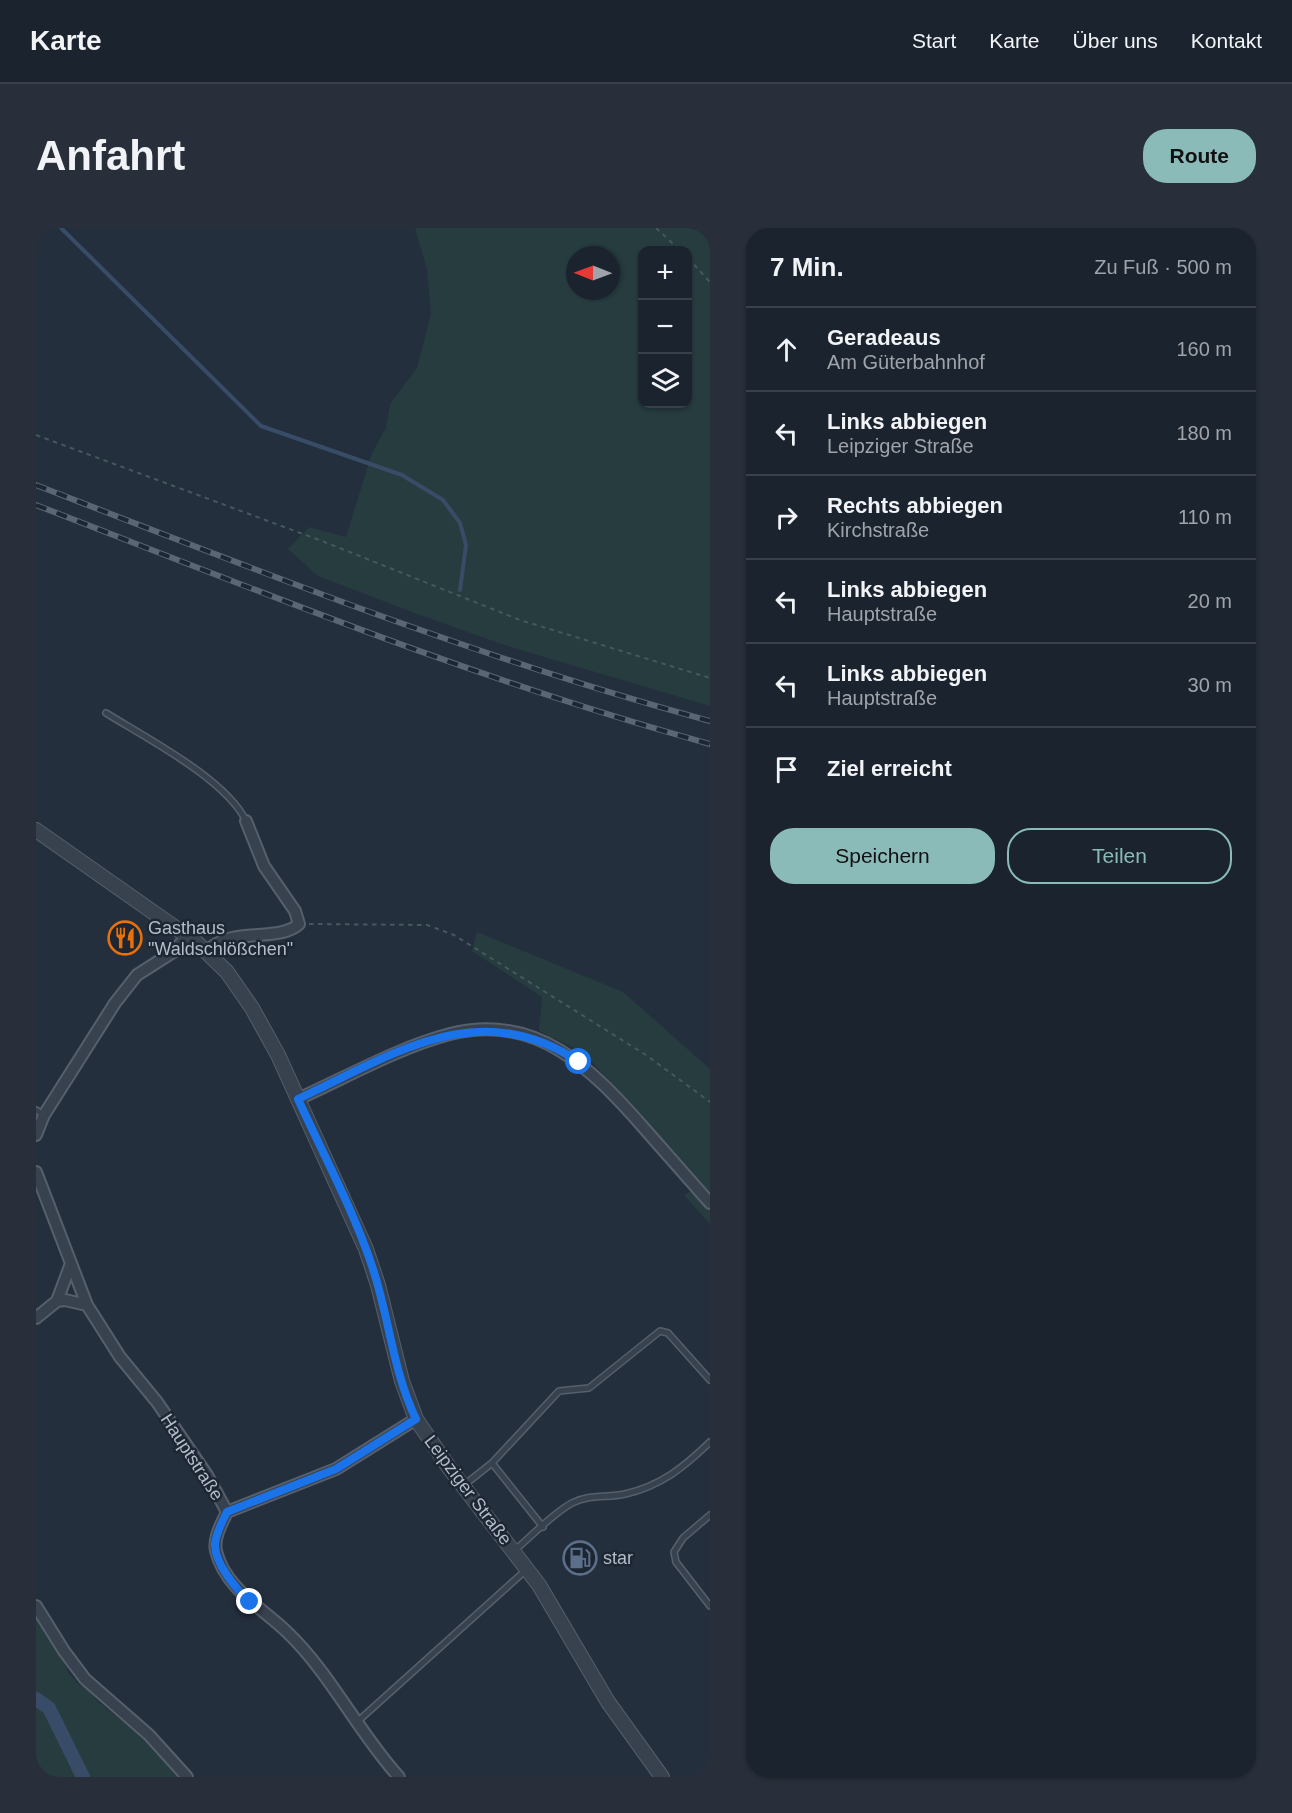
<!DOCTYPE html>
<html lang="de">
<head>
<meta charset="utf-8">
<style>
  body { margin:0; font-family:Helvetica,sans-serif; background:#282f3a; color:#f1f3f6 }
  .controls { position:absolute; right:18px; top:18px; display:grid; overflow:hidden; border-radius:12px; box-shadow:0 2px 4px #0004 }
  .controls button { width:54px; height:54px; display:grid; place-items:center; padding:0; border:0; border-bottom:2px solid #39404a; background:#1b232e; color:#f1f3f6; font:30px sans-serif }
  .compass { position:absolute; left:530px; top:18px; width:54px; height:54px; border-radius:50%; background:#1b232e; box-shadow:0 2px 4px #0004; rotate:271deg }
  .stop { position:absolute; width:18px; height:18px; margin:-14px; border:4px solid #1a73e8; border-radius:50%; background:#fff }
  .stop.end { background:#1a73e8; border-color:#fff; box-shadow:0 2px 6px #0008 }
  .list { margin:0; padding:0; list-style:none }
  h2 { display:flex; justify-content:space-between; align-items:center; height:78px; margin:0; padding:0 24px; font-size:26px }
  h2 small { font-size:20px; font-weight:400; color:#a0a4aa }
  .list li { display:grid; grid-template-columns:39px 1fr auto; gap:18px; align-items:center; box-sizing:border-box; height:84px; padding:0 24px; border-top:2px solid #39404a }
  .list b { display:block; font-size:22px; white-space:nowrap }
  .list p { margin:0; font-size:20px; white-space:nowrap; color:#a0a4aa }
  .list em { font-size:20px; font-style:normal; color:#a0a4aa }
  .actions { display:flex; gap:12px; padding:18px 24px }
  .actions a { flex:1; padding:14px 0; border:2px solid #8bbbb9; border-radius:24px; text-align:center; font-size:21px; color:#8bbbb9 }
  .actions .main { background:#8bbbb9; color:#111 }
  .icon { flex:none; width:33px; height:33px; fill:none; stroke:currentColor; stroke-width:2; stroke-linecap:round; stroke-linejoin:round }
  .map { position:relative; flex:none; width:674px; height:1549px; overflow:hidden; border-radius:24px }
  header { display:flex; align-items:center; gap:36px; box-sizing:border-box; height:84px; padding:0 30px; background:#1b232e; border-bottom:2px solid #39404a }
  header strong { font-size:28px }
  nav { display:flex; gap:33px; margin-inline-start:auto; font-size:21px }
  .intro { display:flex; align-items:center; justify-content:space-between; box-sizing:border-box; height:144px; padding:0 36px }
  h1 { margin:0; font-size:42px }
  .button { padding:15px 27px; border-radius:24px; background:#8bbbb9; color:#111; font-size:21px; font-weight:700 }
  main { display:flex; gap:36px; padding:0 36px }
  aside { flex:1; background:#1b232e; border-radius:24px; box-shadow:0 2px 4px #0004 }
  .map>svg:first-child { display:block }
  .green { fill:#263c3f; fill-rule:evenodd }
  .lines { fill:none; stroke-linecap:round; stroke-linejoin:round }
  .stream { stroke:#394c67; stroke-width:4 }
  .canal { stroke:#394c67; stroke-width:14 }
  .service-casing { stroke:#565f6c; stroke-width:8 }
  .minor-casing { stroke:#565f6c; stroke-width:14 }
  .tertiary-casing { stroke:#565f6c; stroke-width:16 }
  .path { stroke:#44595c; stroke-width:2; stroke-dasharray:4.5 4.5; stroke-linecap:butt }
  .service { stroke:#38414e; stroke-width:5 }
  .minor { stroke:#38414e; stroke-width:10 }
  .tertiary { stroke:#38414e; stroke-width:14 }
  .rail-casing { stroke:#5a6575; stroke-width:6 }
  .rail { stroke:#1d2633; stroke-width:4; stroke-dasharray:11; stroke-linecap:butt }
  .route { stroke:#1a73e8; stroke-width:8 }
  .labels { text-anchor:middle; stroke-width:5; stroke-linejoin:round; paint-order:stroke }
  .poi-label { font-size:18px; fill:#b4bcc9; stroke:#1d2633; text-anchor:start }
  .street-label { font-size:18px; fill:#b4bcc9; stroke:#1d2633 }
</style>
</head>
<body>
<header>
<strong>Karte</strong>
<nav><a>Start</a><a>Karte</a><a>Über uns</a><a>Kontakt</a></nav>
</header>
<div class="intro"><h1>Anfahrt</h1><a class="button">Route</a></div>
<main>
<div class="map">
<svg width="674" height="1549" viewBox="0 0 674 1549">
  <rect width="100%" height="100%" fill="#242f3e"/>
  <path class="green" d="M379,0H674V478L468,417L376,384L282,348L252,321L273,299L310,309L336,225L350,200L354,176L381,140L395,85L391,41ZM652,22V176H606V22ZM539,27H575V63H539Z
    M441,704L587,764L674,841V996L648,967L666,957L558,836L538,820L503,803L506,769L436,723Z
    M0,1389L29,1434L32,1444L43,1457L51,1460L61,1473L109,1511L132,1532L144,1549H9L0,1538Z"/>
  <g class="lines">
    <path class="stream" d="M25,0L225,198L366,247L407,272L424,295L430,317L424,362"/>
    <path class="canal" d="M0,1471L13,1480L47,1549"/>
    <defs>
      <path id="service" d="M70,485C110,510 190,551 210,593
        M0,882L8,887
        M456,1235L507,1299
        M427,1258L456,1235L523,1163L553,1160L624,1103L632,1105L674,1152
        M674,1287L647,1310L638,1324L640,1334L674,1378
        M479,1322C497,1307 516,1286 536,1275C553,1266 571,1270 589,1266C625,1258 648,1239 674,1214
        M321,1494L490,1342"/>
      <path id="minor" d="M171,723C195,698 242,715 263,696L259,683L228,638L210,593
        M262,871C311,849 361,820 414,806C500,784 555,840 607,899C630,925 652,950 674,975
        M0,907L8,887L79,775L101,747L137,724L152,707
        M0,944L51,1077L84,1129L121,1174L171,1247L191,1284
        M21,1073L29,1072L51,1077
        M0,1090L21,1073L34,1038
        M191,1284C186,1295 177,1310 180,1323C189,1360 226,1380 251,1404C295,1446 322,1504 363,1549
        M191,1284L300,1241L380,1191
        M0,1378L28,1423L49,1451L113,1507L151,1549"/>
      <path id="tertiary" d="M0,602L161,715L191,744L216,780L242,827L330,1021L342,1057L366,1153L380,1191L414,1241L503,1357L572,1474L626,1549"/>
    </defs>
    <use href="#service" class="service-casing"/>
    <use href="#minor" class="minor-casing"/>
    <use href="#tertiary" class="tertiary-casing"/>
    <path class="path" d="M620,0L644,22
      M652,30L674,54
      M0,207L286,313L484,392L674,450
      M273,696L391,697L418,707L610,827L674,874"/>
    <use href="#service" class="service"/>
    <use href="#minor" class="minor"/>
    <use href="#tertiary" class="tertiary"/>
    <defs>
      <path id="rail" d="M0,257C222,343 444,431 674,493
        M0,277C223,363 443,453 674,516"/>
    </defs>
    <use href="#rail" class="rail-casing"/>
    <use href="#rail" class="rail"/>
  </g>
  <g class="lines">
    <path class="route" d="M214,1374C201,1362 178,1335 179,1316C180,1305 186,1294 191,1284L300,1241L380,1191C357,1144 353,1088 336,1038C317,981 287,926 262,871C356,827 443,766 543,834"/>
  </g>
  <defs>
    <symbol id="restaurant-ring" viewBox="-11 -11 22 22"><circle r="9.5" fill="#1d2633" stroke="#e8710a" stroke-width="1.5"/><path d="M-5-6h1v4h1v-4h1v4h1v-4h1v5L-1.5 .5V6h-2V.5L-5-1ZM5-6V6H3V1.5H1.5Q1.5-4 5-6Z" fill="#e8710a"/></symbol>
    <symbol id="fuel-ring" viewBox="-11 -11 22 22"><circle r="9.5" fill="#1d2633" stroke="#5c6f8a" stroke-width="1.5"/><path d="M-5.5-6h7V0h2V4h1.3V-2.5L3-4.5l.8-.8L6-3V5H2.5V1h-1V6h-7ZM-4.2-4.7v3.2H.2V-4.7Z" fill="#5c6f8a"/></symbol>
  </defs>
  <g fill-rule="evenodd">
    <use href="#restaurant-ring" x="70" y="691" width="38" height="38"/>
    <use href="#fuel-ring" x="525" y="1311" width="38" height="38"/>
  </g>
  <g class="labels">
    <g class="poi-label">
      <text x="112" y="706">Gasthaus<tspan x="112" dy="21">"Waldschlößchen"</tspan></text>
      <text x="567" y="1336">star</text>
    </g>
    <g class="street-label">
      <text transform="translate(156 1229) rotate(57)" y="6">Hauptstraße</text>
      <text transform="translate(432 1262) rotate(53)" y="6">Leipziger Straße</text>
    </g>
  </g>
</svg>
<div class="controls">
<button>+</button>
<button>−</button>
<button><svg class="icon" aria-label="layers" viewBox="0 0 24 24"><path d="M12 4l9 5-9 5-9-5zM3 14l9 5 9-5"/></svg></button>
</div>
<svg class="compass" viewBox="-18 -18 36 36"><path d="M0-13l5 13h-10z" fill="#e53935"/><path d="M0 13l5-13h-10z" fill="#a0a4aa"/></svg>
<div class="stop" style="left:543px;top:834px"></div>
<div class="stop end" style="left:214px;top:1374px"></div>
</div>
<aside>
<h2>7 Min.<small>Zu Fuß · 500 m</small></h2>
<ul class="list">
<li><svg class="icon" aria-label="ahead" viewBox="0 0 24 24"><path d="M12 20V5M6 11l6-6 6 6"/></svg><div><b>Geradeaus</b><p>Am Güterbahnhof</p></div><em>160 m</em></li>
<li><svg class="icon" aria-label="left" viewBox="0 0 24 24"><path d="M17 20v-9H6M10 6l-5 5 5 5"/></svg><div><b>Links abbiegen</b><p>Leipziger Straße</p></div><em>180 m</em></li>
<li><svg class="icon" aria-label="right" viewBox="0 0 24 24"><path d="M7 20v-9h11M14 6l5 5-5 5"/></svg><div><b>Rechts abbiegen</b><p>Kirchstraße</p></div><em>110 m</em></li>
<li><svg class="icon" aria-label="left" viewBox="0 0 24 24"><path d="M17 20v-9H6M10 6l-5 5 5 5"/></svg><div><b>Links abbiegen</b><p>Hauptstraße</p></div><em>20 m</em></li>
<li><svg class="icon" aria-label="left" viewBox="0 0 24 24"><path d="M17 20v-9H6M10 6l-5 5 5 5"/></svg><div><b>Links abbiegen</b><p>Hauptstraße</p></div><em>30 m</em></li>
<li><svg class="icon" aria-label="arrive" viewBox="0 0 24 24"><path d="M6 21V4h12l-3 4 3 4H6"/></svg><div><b>Ziel erreicht</b></div></li>
</ul>
<div class="actions"><a class="main">Speichern</a><a>Teilen</a></div>
</aside>
</main>
</body>
</html>
